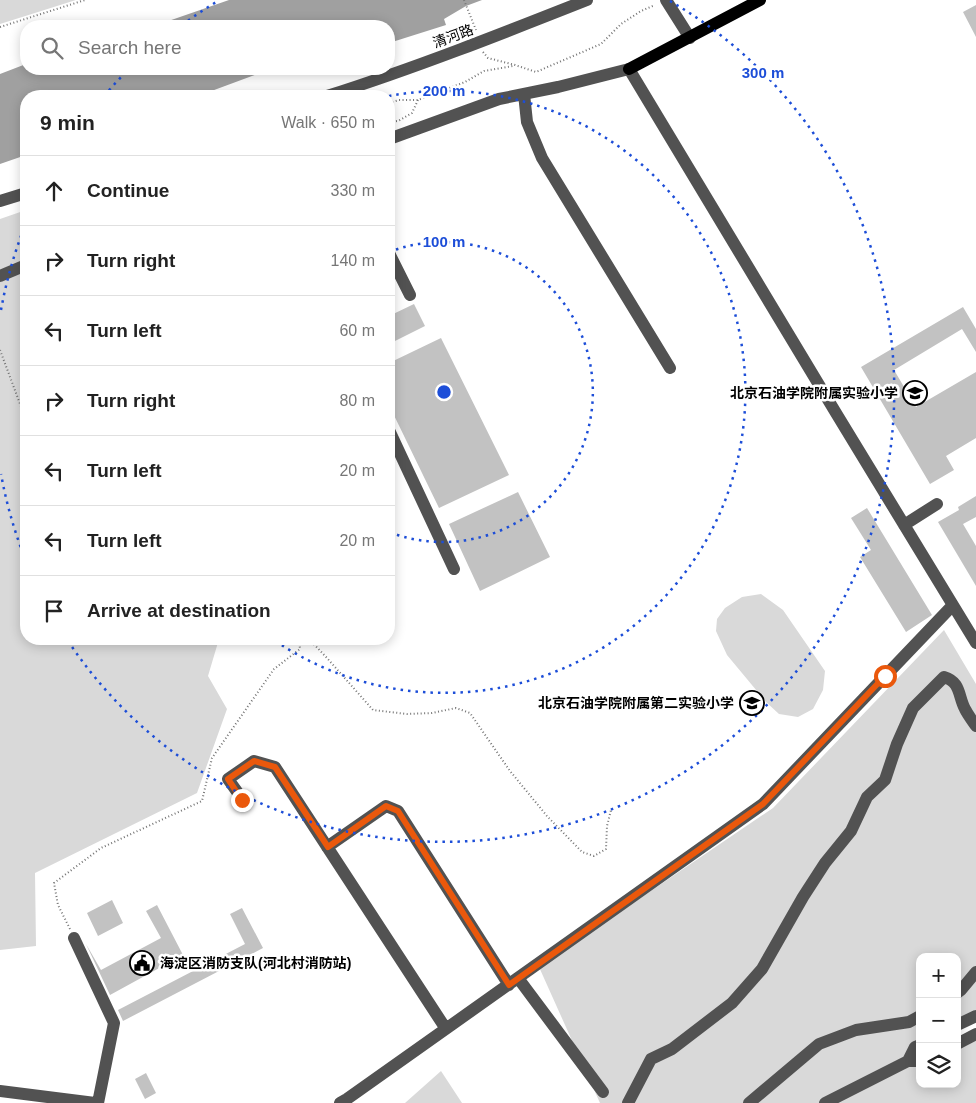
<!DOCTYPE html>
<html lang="en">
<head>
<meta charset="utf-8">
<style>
  body { margin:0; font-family:Helvetica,"Noto Sans SC",sans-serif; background:#f6f6f6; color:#222 }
  .controls { position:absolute; right:15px; bottom:15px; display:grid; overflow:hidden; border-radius:10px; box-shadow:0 2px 12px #0003 }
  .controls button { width:45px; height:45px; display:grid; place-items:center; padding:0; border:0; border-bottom:1px solid #e0e0e0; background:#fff; color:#222; font:25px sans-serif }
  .stop { position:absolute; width:15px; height:15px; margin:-11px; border:4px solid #ea580c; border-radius:50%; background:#fff }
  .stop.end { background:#ea580c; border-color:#fff; box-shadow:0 1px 5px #0008 }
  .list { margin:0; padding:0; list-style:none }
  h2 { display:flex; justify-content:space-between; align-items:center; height:65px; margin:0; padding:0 20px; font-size:21px }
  h2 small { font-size:16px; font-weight:400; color:#767676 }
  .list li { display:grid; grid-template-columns:32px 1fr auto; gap:15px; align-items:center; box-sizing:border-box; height:70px; padding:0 20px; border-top:1px solid #e0e0e0 }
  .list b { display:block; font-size:19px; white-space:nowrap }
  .list em { font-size:16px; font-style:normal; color:#767676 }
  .icon { flex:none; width:28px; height:28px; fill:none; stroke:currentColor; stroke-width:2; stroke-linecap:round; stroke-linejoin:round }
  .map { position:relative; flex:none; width:976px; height:1103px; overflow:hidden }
  .search { position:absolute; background:#fff; box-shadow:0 2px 12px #0003; left:20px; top:20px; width:375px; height:55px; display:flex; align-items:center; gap:12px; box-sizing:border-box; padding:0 18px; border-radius:20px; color:#767676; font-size:19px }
  .panel { position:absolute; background:#fff; box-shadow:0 2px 12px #0003; left:20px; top:90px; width:375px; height:555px; border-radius:20px }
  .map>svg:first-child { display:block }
  .green { fill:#d9d9d9 }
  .water { fill:#a0a0a0 }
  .building { fill:#c2c2c2 }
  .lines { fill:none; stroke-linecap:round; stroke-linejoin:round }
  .path { stroke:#747474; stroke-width:2; stroke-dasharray:1 2.5; stroke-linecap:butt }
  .minor { stroke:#525252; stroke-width:12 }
  .major { stroke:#000; stroke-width:12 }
  .route { stroke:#ea580c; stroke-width:6 }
  .ring { fill:none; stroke:#1d4ed8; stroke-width:2.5; stroke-dasharray:2.5 5 }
  .labels { text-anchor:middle; stroke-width:5; stroke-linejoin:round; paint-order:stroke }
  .street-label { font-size:14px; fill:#000; stroke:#fff }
  .poi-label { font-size:14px; font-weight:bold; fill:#000; stroke:#fff; text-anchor:end }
  .centre { fill:#1d4ed8; stroke:#fff; stroke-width:2.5 }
  .ring-label { font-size:15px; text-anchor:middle; font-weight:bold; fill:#1d4ed8; stroke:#fff; stroke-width:5; stroke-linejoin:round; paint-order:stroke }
</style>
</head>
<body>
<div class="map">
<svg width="976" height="1103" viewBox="0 0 976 1103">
  <rect width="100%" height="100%" fill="#fff"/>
  <path class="green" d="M0,0H76L0,24Z
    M26,210V639H219L208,676L227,709L197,793L35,873L36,946L0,950V219Z
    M761,594L783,610L825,671L823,690L813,709L798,717L779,714L766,702L727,655L716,631L717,619L725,608L742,597Z
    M944,630L976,684V1010L957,1020V957H920V1084H957V1048L976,1038V1103H600L539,967L773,808Z
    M441,1071L462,1103H405Z"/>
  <path class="water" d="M229,0H482L466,6L444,19L446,25L389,43V26H154Z
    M26,64V69H271L198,96H26V155L0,164V74Z"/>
  <path class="building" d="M976,5V37L963,12Z
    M414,304L425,326L389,344V316Z
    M963,307L976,329V352L962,329L894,370L916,407L976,372V438L946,456L954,470L930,484L861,367Z
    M441,338L509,475L439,508L389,405V363Z
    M518,492L550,557L480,591L449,524Z
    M976,496V517L963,524L976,546V586L938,522L959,510L958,507Z
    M867,508L932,615L906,632L860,557L871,550L851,518Z
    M112,900L123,923L98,936L87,913Z
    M157,905L183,955L110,995L86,944L101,970L161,938L146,911Z
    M242,908L263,948L123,1021L118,1010L245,944L230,914Z
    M146,1073L156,1093L145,1099L135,1079Z"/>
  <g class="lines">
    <path class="path" d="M464,0L476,30
      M0,27L85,0
      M483,52L488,58L515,65L536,72L601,44L621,24L641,11L655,5
      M389,103L399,100H418L465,82L484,71L513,66
      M389,122L398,121L412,113L418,100
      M0,350L26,420
      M309,639L327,658L373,710L407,714L432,713L456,708L470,713L510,771L547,816L582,852L594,856L606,849L607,826L611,810
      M70,929L58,905L54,883L101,848L202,801L212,758L274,669L300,649L299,639"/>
    <path class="minor" d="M666,0L690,38
      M524,94L527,122L542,158L670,368
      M327,96C415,68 501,34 587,0
      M389,139L499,99L558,87L629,69L836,413L976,643
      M0,201L26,193
      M389,253L410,295
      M0,276L26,265
      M389,430L454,569
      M904,525L937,504
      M243,800L228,779L254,761L275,767L446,1029
      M327,847L386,806L398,811L509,985
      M74,938L114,1023L98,1103
      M518,978L603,1092
      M957,993L961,990L976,972
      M957,1025L976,1016
      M957,1044L976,1034
      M920,1045L915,1047L908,1061H920
      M0,1091L95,1103
      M340,1103L347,1099L763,804L953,605
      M628,1103L651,1059L672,1049L732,1003L762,969L803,897L825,863L851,831L867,797L885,780L897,744L913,708L944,677C961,682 958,696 965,709C968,715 972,720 976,726
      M749,1103L819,1044L856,1030L909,1022L920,1016
      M825,1103L908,1061"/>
    <path class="major" d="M629,69L760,0"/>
  </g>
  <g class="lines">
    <path class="route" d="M242,800L228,779L254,761L275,767L328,847L386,806L398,811L509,985L763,804L885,676"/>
  </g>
  <g class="ring">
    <path d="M389 252A150 150 0 1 1 389 532"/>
    <path d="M389 96A301 301 0 1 1 274 640"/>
    <path d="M26 561A451 451 0 0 1 1 474M1 310A451 451 0 0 1 26 223M104 96A451 451 0 0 1 128 70M182 25A451 451 0 0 1 218 1M670 1A451 451 0 1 1 68 641"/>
  </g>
  <defs>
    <symbol id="school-ring" viewBox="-11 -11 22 22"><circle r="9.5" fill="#fff" stroke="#000" stroke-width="1.5"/><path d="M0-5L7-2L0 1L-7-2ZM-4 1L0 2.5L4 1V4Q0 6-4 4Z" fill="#000"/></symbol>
    <symbol id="civic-ring" viewBox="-11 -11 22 22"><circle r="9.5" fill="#fff" stroke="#000" stroke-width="1.5"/><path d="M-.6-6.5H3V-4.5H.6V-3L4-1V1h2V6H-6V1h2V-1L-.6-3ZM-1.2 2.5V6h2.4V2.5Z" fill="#000"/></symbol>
  </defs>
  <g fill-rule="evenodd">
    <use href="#school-ring" x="901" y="379" width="28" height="28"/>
    <use href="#school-ring" x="738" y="689" width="28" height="28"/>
    <use href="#civic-ring" x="128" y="949" width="28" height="28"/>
  </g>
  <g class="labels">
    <g class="street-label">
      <text transform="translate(453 36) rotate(-20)" y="5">清河路</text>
    </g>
    <g class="poi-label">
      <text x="898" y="398">北京石油学院附属实验小学</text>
      <text x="734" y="708">北京石油学院附属第二实验小学</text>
      <text x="160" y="968" text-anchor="start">海淀区消防支队(河北村消防站)</text>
    </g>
  </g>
  <circle cx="444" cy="392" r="8" class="centre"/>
  <g class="ring-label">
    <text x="763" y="78">300 m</text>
    <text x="444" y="96">200 m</text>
    <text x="444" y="247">100 m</text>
  </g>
</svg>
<div class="controls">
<button>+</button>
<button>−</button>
<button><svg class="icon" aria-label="layers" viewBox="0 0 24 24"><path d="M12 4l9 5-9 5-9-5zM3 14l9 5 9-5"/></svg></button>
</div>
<div class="stop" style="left:885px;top:676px"></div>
<div class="stop end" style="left:242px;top:800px"></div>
<div class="search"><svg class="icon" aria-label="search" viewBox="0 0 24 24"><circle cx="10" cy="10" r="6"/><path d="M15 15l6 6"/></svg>Search here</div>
<section class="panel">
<h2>9 min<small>Walk · 650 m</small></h2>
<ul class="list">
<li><svg class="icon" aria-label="ahead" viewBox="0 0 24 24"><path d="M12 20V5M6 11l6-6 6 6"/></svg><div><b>Continue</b></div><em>330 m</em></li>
<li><svg class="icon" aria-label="right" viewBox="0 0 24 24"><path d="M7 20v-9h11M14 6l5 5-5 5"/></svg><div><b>Turn right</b></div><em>140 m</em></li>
<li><svg class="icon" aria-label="left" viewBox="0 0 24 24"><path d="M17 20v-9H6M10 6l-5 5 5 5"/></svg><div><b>Turn left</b></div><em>60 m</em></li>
<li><svg class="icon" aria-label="right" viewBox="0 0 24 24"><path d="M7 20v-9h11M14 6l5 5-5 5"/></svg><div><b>Turn right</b></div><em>80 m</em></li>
<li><svg class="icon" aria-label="left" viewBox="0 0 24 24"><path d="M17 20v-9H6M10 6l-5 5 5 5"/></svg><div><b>Turn left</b></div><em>20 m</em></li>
<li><svg class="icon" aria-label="left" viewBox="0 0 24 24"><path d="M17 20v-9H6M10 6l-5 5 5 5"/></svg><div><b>Turn left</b></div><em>20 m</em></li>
<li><svg class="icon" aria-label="arrive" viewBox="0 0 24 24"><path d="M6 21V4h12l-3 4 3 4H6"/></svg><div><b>Arrive at destination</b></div></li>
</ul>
</section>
</div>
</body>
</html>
